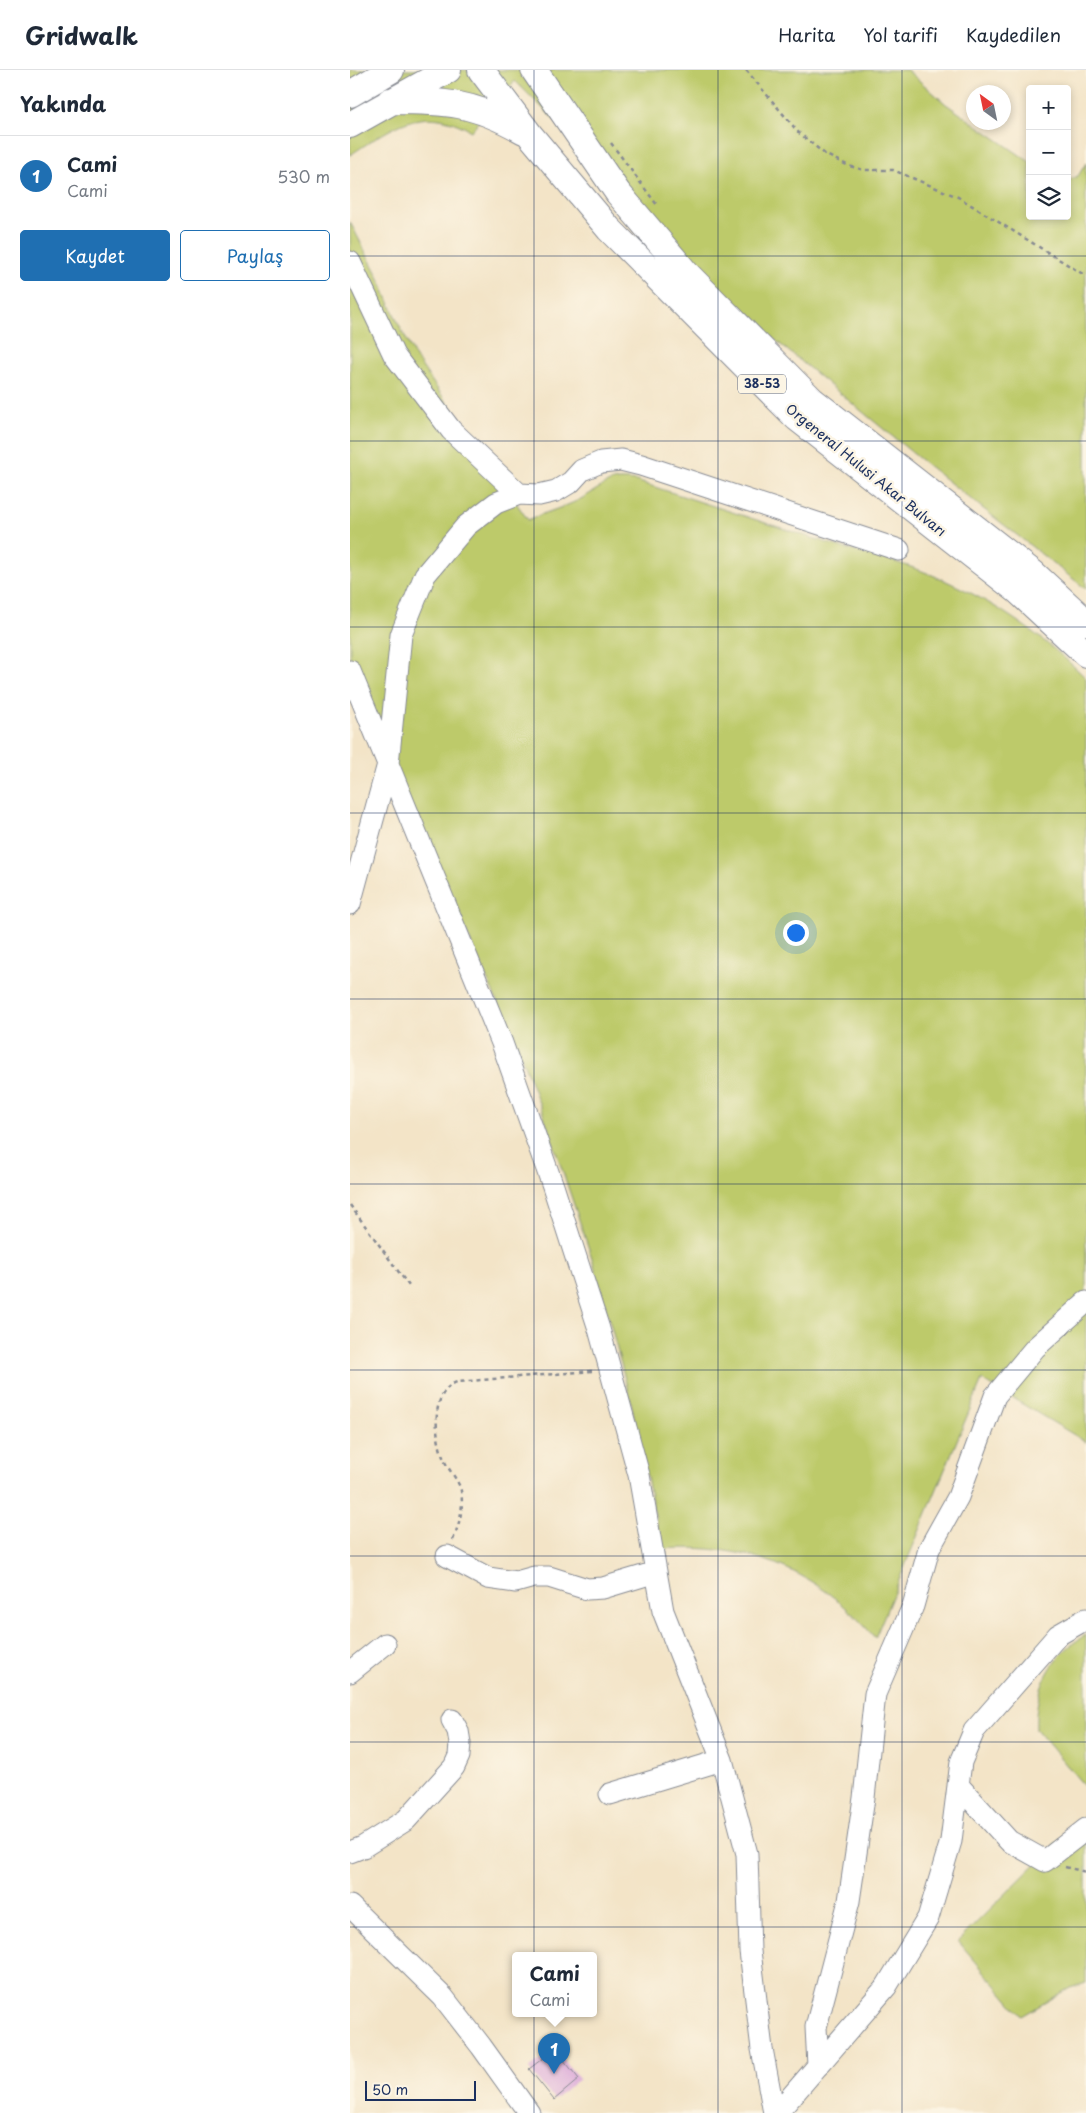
<!DOCTYPE html>
<html lang="tr">
<head>
<meta charset="utf-8">
<style>
  body { margin:0; font-family:"Playpen Sans",sans-serif; background:#f2f2f3; color:#1f2937 }
  .controls { position:absolute; right:15px; top:15px; display:grid; overflow:hidden; border-radius:5px; box-shadow:0 2px 8px #0003 }
  .controls button { width:45px; height:45px; display:grid; place-items:center; padding:0; border:0; border-bottom:1px solid #e0e1e3; background:#fff; color:#1f2937; font:25px sans-serif }
  .compass { position:absolute; left:616px; top:15px; width:45px; height:45px; border-radius:50%; background:#fff; box-shadow:0 2px 8px #0003; rotate:327deg }
  .scale { position:absolute; left:15px; bottom:12px; width:111px; box-sizing:border-box; padding-left:5px; border:2px solid #1b2f5e; border-top:0; font-size:14px; line-height:18px; white-space:nowrap; color:#1b2f5e; -webkit-text-stroke:4px #fcf5e5; paint-order:stroke }
  .you { position:absolute; left:445px; top:862px; width:18px; height:18px; margin:-12px; border:4px solid #fff; border-radius:50%; background:#1a73e8; box-shadow:0 0 0 8px #1a73e833 }
  .badge { display:grid; place-items:center; width:32px; height:32px; border-radius:50%; background:#1f6fb2; color:#fff; font-size:16px; font-weight:700 }
  .pin { position:absolute; translate:-50% -41px; filter:drop-shadow(0 1px 2px #0008) }
  .pin::after { content:''; position:absolute; top:26px; width:18px; height:15px; background:inherit; clip-path:polygon(0 0,100% 0,50% 100%) }
  .popup { position:absolute; left:162px; top:1882px; width:85px; height:65px; box-sizing:border-box; display:grid; place-content:center; border-radius:5px; background:#fff; filter:drop-shadow(0 1px 4px #0005); font-size:16px; white-space:nowrap; color:#747a83 }
  .popup b { font-size:19px; color:#1f2937 }
  .popup::after { content:''; position:absolute; left:50%; top:100%; margin-left:-10px; border:10px solid transparent; border-top-color:#fff }
  .list { margin:0; padding:0; list-style:none }
  h2 { display:flex; justify-content:space-between; align-items:center; height:65px; margin:0; padding:0 20px; font-size:21px }
  h2 small { font-size:16px; font-weight:400; color:#747a83 }
  .list li { display:grid; grid-template-columns:32px 1fr auto; gap:15px; align-items:center; box-sizing:border-box; height:80px; padding:0 20px; border-top:1px solid #e0e1e3 }
  .list b { display:block; font-size:19px; white-space:nowrap }
  .list p { margin:0; font-size:16px; white-space:nowrap; color:#747a83 }
  .list em { font-size:16px; font-style:normal; color:#747a83 }
  .actions { display:flex; gap:10px; padding:15px 20px }
  .actions a { flex:1; padding:11px 0; border:1px solid #1f6fb2; border-radius:5px; text-align:center; font-size:18px; color:#1f6fb2 }
  .actions .main { background:#1f6fb2; color:#fff }
  .icon { flex:none; width:28px; height:28px; fill:none; stroke:currentColor; stroke-width:2; stroke-linecap:round; stroke-linejoin:round }
  .map { position:relative; flex:none; width:736px; height:2043px; overflow:hidden }
  header { display:flex; align-items:center; gap:30px; box-sizing:border-box; height:70px; padding:0 25px; background:#fff; border-bottom:1px solid #e0e1e3 }
  header strong { font-size:24px }
  nav { display:flex; gap:28px; margin-inline-start:auto; font-size:18px }
  main { display:flex }
  aside { flex:1; background:#fff }
  .map>svg:first-child { display:block }
  .green { fill:#bdca6b; stroke:#6c7c64 }
  .building { fill:#d9a4d8 }
  .lines { fill:none; stroke-linecap:round; stroke-linejoin:round }
  .minor-casing { stroke:#878a92; stroke-width:23 }
  .major-casing { stroke:#878a92; stroke-width:28 }
  .path { stroke:#878a92; stroke-width:2.5; stroke-dasharray:4 4; stroke-linecap:butt }
  .minor { stroke:#fff; stroke-width:21 }
  .major { stroke:#fff; stroke-width:26 }
  .grid { fill:none; stroke:#1b2f5e; stroke-width:1; stroke-opacity:0.55 }
  .labels { text-anchor:middle; stroke-width:5; stroke-linejoin:round; paint-order:stroke }
  .shield { fill:#fcf5e5; stroke:#5e6a86; stroke-width:1 }
  .shield-label { font-size:12px; font-weight:bold; fill:#1b2f5e }
  .street-label { font-size:14px; fill:#1b2f5e; stroke:#fcf5e5 }
</style>
</head>
<body>
<header>
<strong>Gridwalk</strong>
<nav><a>Harita</a><a>Yol tarifi</a><a>Kaydedilen</a></nav>
</header>
<main>
<aside>
<h2>Yakında<small></small></h2>
<ul class="list">
<li><span class="badge">1</span><div><b>Cami</b><p>Cami</p></div><em>530 m</em></li>
</ul>
<div class="actions"><a class="main">Kaydet</a><a>Paylaş</a></div>
</aside>
<div class="map">
<svg width="736" height="2043" viewBox="0 0 736 2043">
  <rect width="100%" height="100%" fill="#fcf5e5"/>
  <filter id="ink" filterUnits="userSpaceOnUse"><feTurbulence type="fractalNoise" baseFrequency=".02" numOctaves="2"/><feDisplacementMap in="SourceGraphic" scale="10" xChannelSelector="R" yChannelSelector="G"/><feConvolveMatrix kernelMatrix="1 2 1 2 8 2 1 2 1" color-interpolation-filters="sRGB"/></filter>
  <filter id="wash" filterUnits="userSpaceOnUse"><feTurbulence type="fractalNoise" baseFrequency=".0096" numOctaves="4" result="noise"/><feDisplacementMap in="SourceGraphic" scale="20" xChannelSelector="R" yChannelSelector="G"/><feGaussianBlur stdDeviation="1.12" result="paint"/><feColorMatrix in="noise" values="0 0 0 0 0 0 0 0 0 0 0 0 0 0 0 0 0 1.4 0 .05"/><feComposite in="paint" operator="in"/></filter>
  <g filter="url(#wash)">
    <rect width="100%" height="100%" fill="#f3e4c7"/>
    <path class="green" d="M0,0H557L596,34L680,92V146H717V111L728,106L736,93V519L576,394L425,270L369,219L269,113L165,11L121,61C72,32 42,58 0,85Z
      M0,152L27,204L48,253L66,288L178,450C195,442 220,436 236,426C257,414 259,407 286,411C351,432 416,453 481,474C506,483 533,487 558,496C626,519 685,558 736,608V1372L632,1310L525,1568C468,1500 400,1473 312,1479L281,1332L262,1260L242,1188L194,1046L167,976L0,601Z
      M736,1565V1718L686,1659C684,1620 701,1584 736,1565Z
      M736,1744V1913L720,1918L672,1946L608,1871Z"/>
    <g id="blocks">
      <path class="building" d="M205,1979L229,2009L204,2030L179,1999Z"/>
    </g>
  </g>
  <g filter="url(#ink)">
    <use href="#blocks" fill-opacity="0" stroke="#878a92" stroke-width="1"/>
    <g class="lines">
      <defs>
        <path id="minor" d="M0,192L44,285L101,360L169,424
          M0,601L152,973L203,1116L249,1259L289,1405L313,1541L372,1690L397,1784L400,1881L412,1979L424,2043
          M0,834L38,694L51,565L75,505L116,456L146,433L169,424L189,425L206,421L221,412L232,400L251,392L271,390L291,395L549,480
          M97,1486L138,1508L166,1512L184,1507H199L237,1519L253,1518L306,1502
          M0,1602L35,1574
          M608,1715L659,1771L695,1791L736,1759
          M260,1724L372,1690
          M0,1782L13,1777L56,1750L104,1697L109,1686L110,1673L108,1661L102,1650
          M0,1836L93,1927L131,1976L179,2043
          M468,1996L466,1957L499,1831L514,1728L525,1624L563,1536L579,1479L608,1427L645,1326L685,1278L736,1232
          M427,2043L536,1917L578,1848L601,1771L611,1692L624,1661L708,1565L736,1549"/>
        <path id="major" d="M131,0L180,65L259,159L447,348L668,521L736,584
          M184,0L268,123L336,203L462,330L683,503L736,552
          M0,24L41,0
          M40,31C97,31 123,32 174,61
          M0,55L98,0"/>
      </defs>
      <use href="#minor" class="minor-casing"/>
      <use href="#major" class="major-casing"/>
      <path class="path" d="M396,0L449,63L476,85L499,96L514,100H543L608,127L736,206
        M261,73L307,135
        M0,1135L59,1216
        M103,1470C109,1454 114,1439 111,1421C109,1410 97,1399 93,1387C85,1365 80,1322 107,1312L242,1301
        M715,1797L736,1802"/>
      <use href="#minor" class="minor"/>
      <use href="#major" class="major"/>
    </g>
  </g>
  <path class="grid" d="M184,0V2043M368,0V2043M552,0V2043M0,186H736M0,371H736M0,557H736M0,743H736M0,929H736M0,1114H736M0,1300H736M0,1486H736M0,1672H736M0,1857H736"/>
  <g class="labels">
    <rect class="shield" x="388" y="304.5" width="48" height="19" rx="4"/>
    <g class="shield-label">
      <text x="412" y="318">38-53</text>
    </g>
    <g class="street-label">
      <text transform="translate(516 400) rotate(39)" y="5">Orgeneral Hulusi Akar Bulvarı</text>
    </g>
  </g>
</svg>
<div class="controls">
<button>+</button>
<button>−</button>
<button><svg class="icon" aria-label="layers" viewBox="0 0 24 24"><path d="M12 4l9 5-9 5-9-5zM3 14l9 5 9-5"/></svg></button>
</div>
<svg class="compass" viewBox="-18 -18 36 36"><path d="M0-13l5 13h-10z" fill="#e53935"/><path d="M0 13l5-13h-10z" fill="#747a83"/></svg>
<div class="scale">50 m</div>
<div class="you"></div>
<div class="pin badge" style="left:204px;top:2004px">1</div>
<div class="popup"><b>Cami</b>Cami</div>
</div>
</main>
</body>
</html>
